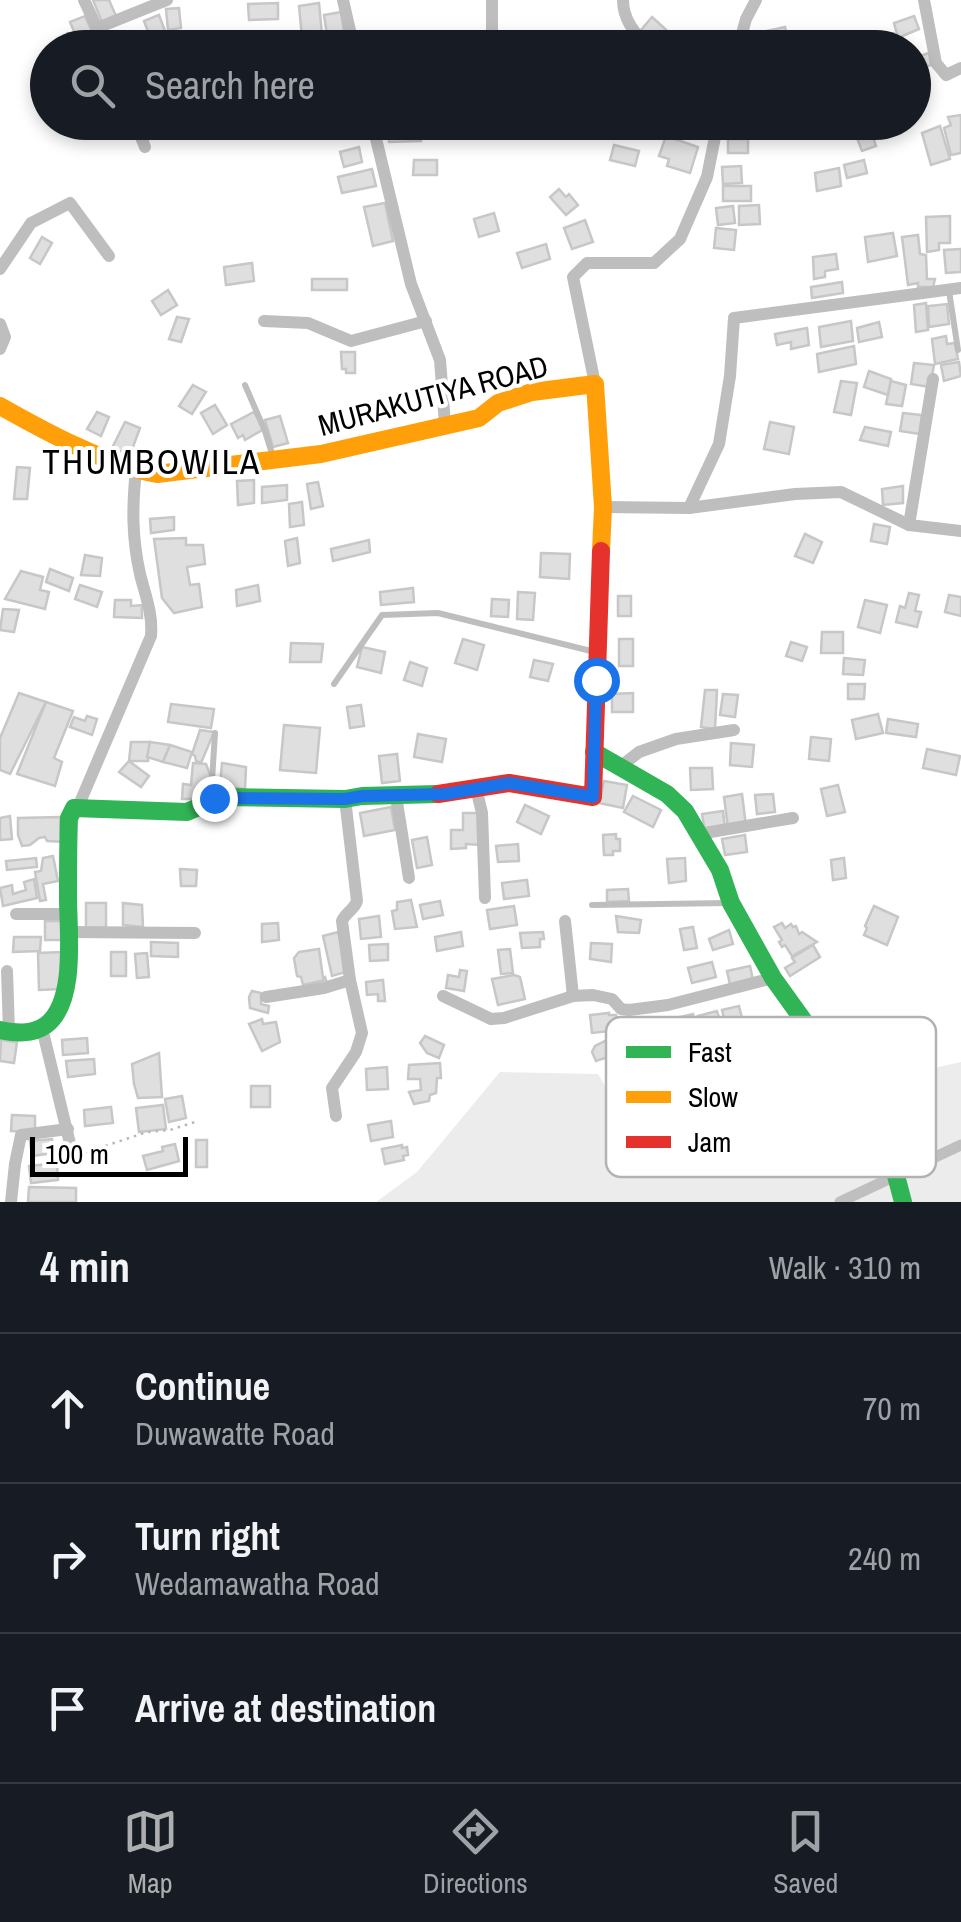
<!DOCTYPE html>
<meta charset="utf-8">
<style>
body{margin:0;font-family:"Archivo Narrow",sans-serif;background:#242831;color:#f1f3f6}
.scale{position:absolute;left:30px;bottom:25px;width:158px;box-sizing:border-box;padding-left:10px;border:5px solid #000;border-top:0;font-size:28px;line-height:35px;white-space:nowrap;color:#000;-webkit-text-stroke:8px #fff;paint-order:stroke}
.stop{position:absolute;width:30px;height:30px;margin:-22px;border:8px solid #1a73e8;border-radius:50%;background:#fff}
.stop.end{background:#1a73e8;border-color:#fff;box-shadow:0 2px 10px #0008}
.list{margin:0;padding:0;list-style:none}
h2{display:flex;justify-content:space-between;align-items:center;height:130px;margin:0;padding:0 40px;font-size:42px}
h2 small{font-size:32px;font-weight:400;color:#9ea1a6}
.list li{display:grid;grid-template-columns:65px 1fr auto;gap:30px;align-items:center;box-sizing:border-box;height:150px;padding:0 40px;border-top:2px solid #363941}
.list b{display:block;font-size:38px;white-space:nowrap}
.list p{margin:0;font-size:32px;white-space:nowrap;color:#9ea1a6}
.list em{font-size:32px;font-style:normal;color:#9ea1a6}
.icon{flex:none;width:55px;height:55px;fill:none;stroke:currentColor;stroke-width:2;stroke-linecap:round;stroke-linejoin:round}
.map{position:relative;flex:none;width:961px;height:1202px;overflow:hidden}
.search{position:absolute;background:#171b24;box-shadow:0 5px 15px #0003;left:30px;right:30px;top:30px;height:110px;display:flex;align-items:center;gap:25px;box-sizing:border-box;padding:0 35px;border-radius:55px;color:#9ea1a6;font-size:38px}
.sheet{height:580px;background:#171b24}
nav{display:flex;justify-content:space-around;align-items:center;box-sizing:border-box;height:140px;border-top:2px solid #363941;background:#171b24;font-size:28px;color:#9ea1a6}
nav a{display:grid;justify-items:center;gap:5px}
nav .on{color:#adaeaf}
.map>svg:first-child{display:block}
.green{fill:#ececec}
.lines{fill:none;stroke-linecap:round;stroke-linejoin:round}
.canal{stroke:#bfbfbf;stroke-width:11}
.building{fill:#dfdfdf;stroke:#c7c7c7;stroke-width:2.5}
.path{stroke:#b9b9b9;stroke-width:2.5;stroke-dasharray:2.5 5;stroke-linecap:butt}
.lane{stroke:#bebebe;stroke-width:6}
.street{stroke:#bebebe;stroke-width:12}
.fast{stroke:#30b455;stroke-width:18}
.slow{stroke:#ff9f0a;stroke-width:18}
.jam{stroke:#e5322d;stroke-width:18}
.route{stroke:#1a73e8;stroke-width:12}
.labels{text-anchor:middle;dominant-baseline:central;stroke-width:8;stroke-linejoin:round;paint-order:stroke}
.street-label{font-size:30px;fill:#000;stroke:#fff}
.quarter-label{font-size:35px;letter-spacing:2.5px;fill:#000;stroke:#fff}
.key{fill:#fff;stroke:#b2b2b2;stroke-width:2.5}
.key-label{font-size:28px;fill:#000}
</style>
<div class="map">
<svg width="961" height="1202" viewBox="0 0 961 1202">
<rect width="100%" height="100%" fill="#fff"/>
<polygon class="green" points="961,1062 961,1202 376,1202 417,1172 500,1072 598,1074 635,1135"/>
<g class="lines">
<polyline class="canal" points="840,1202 961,1145"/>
</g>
<g class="building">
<polygon points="93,0 109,0 116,16 102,22"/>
<polygon points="278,3 278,19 249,20 248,4"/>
<polygon points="319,3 322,34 302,37 299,6"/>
<polygon points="179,8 181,28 168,30 166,9"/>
<polygon points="341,12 344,32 327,35 324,15"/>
<polygon points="159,15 165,31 150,37 144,21"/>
<polygon points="85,16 97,43 81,48 70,22"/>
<polygon points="914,16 919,29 898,38 894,23"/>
<polygon points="652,17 673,36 663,48 641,30"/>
<polygon points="785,27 788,39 772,43 773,48 762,48 758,33"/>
<polygon points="929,53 931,65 922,68 925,80 914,84 914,58"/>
<polygon points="961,115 961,153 951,155 944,128 951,125 948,117"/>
<polygon points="336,122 355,122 357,135 339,138"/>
<polygon points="859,122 868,122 876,146 862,151 852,125"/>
<polygon points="421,123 421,141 389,142 389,124"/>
<polygon points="940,126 950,159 931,165 922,133"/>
<polygon points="666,136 698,147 690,173 667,166 669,159 659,156"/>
<rect x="728" y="139" width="20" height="14"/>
<polygon points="614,145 639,151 635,166 610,160"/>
<polygon points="359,147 362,162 344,167 340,152"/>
<polygon points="414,160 437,160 437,175 413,175"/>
<polygon points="864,160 867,173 847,178 844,165"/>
<polygon points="741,166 742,183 723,184 722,167"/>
<polygon points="839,168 841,186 817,191 815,173"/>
<polygon points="372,169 376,186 342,193 338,177"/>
<rect x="723" y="186" width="28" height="15"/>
<polygon points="559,189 566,197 569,194 578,205 566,215 550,197"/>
<polygon points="385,203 393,241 373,246 364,207"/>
<polygon points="759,205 760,224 739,225 739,206"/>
<polygon points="733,206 735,223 718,225 716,208"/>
<polygon points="494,213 499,231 479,237 474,219"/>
<polygon points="950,216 950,243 939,243 939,250 927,252 926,217"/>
<polygon points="585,220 593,242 572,249 564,228"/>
<polygon points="716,228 736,230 734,250 714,248"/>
<polygon points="893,233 897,256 868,262 865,237"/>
<polygon points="918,235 920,254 926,255 927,279 935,279 933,287 918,287 918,283 908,285 902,237"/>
<polygon points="42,237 52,243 40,264 30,258"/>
<polygon points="546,244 550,259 522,268 517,253"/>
<polygon points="961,249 961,272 946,273 944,250"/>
<polygon points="836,254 838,269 825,271 825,277 814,279 813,257"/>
<polygon points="252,263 254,281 226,285 224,267"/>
<rect x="312" y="279" width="35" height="11"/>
<polygon points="842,282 843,293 812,298 811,287"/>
<polygon points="168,290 177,305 161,315 152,301"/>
<polygon points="926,303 928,330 916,332 914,305"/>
<polygon points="947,304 949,324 929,327 928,306"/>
<polygon points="177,317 189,319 181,342 169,339"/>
<polygon points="851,321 853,341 821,347 819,327"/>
<polygon points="879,322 882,337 859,342 857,328"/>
<polygon points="807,328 809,345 791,349 791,342 777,345 775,334"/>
<polygon points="946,336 947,344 955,343 958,359 935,364 932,339"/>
<polygon points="854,346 856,364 819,372 817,354"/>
<polygon points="341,352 355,352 355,373 346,373 346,369 342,369"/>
<polygon points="959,362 961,376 944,381 941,365"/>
<polygon points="914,363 934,365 930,387 911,384"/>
<polygon points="869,371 891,379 888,395 864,387"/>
<polygon points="841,381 857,383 851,415 834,412"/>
<polygon points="891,381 906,385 902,406 886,404"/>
<polygon points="193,385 206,392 192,414 179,406"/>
<polygon points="215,405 227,425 213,434 201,413"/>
<polygon points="97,412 109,417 101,436 87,429"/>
<polygon points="254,412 264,429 245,440 243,435 238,438 231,424"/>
<polygon points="903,413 922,415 920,434 900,431"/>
<polygon points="280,416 288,443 273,447 265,420"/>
<polygon points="125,422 140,428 130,455 112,448"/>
<polygon points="770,422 794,427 789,454 764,449"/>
<polygon points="865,427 891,432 888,446 860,440"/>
<polygon points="17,467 30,468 27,499 14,499"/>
<polygon points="254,480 254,503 238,505 237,481"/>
<polygon points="318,482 323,506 311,509 307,484"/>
<polygon points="287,485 287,500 262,503 262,487"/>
<polygon points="903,486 903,503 883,505 882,489"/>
<polygon points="302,502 304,525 290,527 289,504"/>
<polygon points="174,517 174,530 151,533 150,519"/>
<polygon points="874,524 890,527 887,544 871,541"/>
<polygon points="805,534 822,542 813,563 795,556"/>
<polygon points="186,538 186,545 203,545 205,564 187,567 190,585 199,584 202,607 174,613 162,598 154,539"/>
<polygon points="297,538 300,563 288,566 285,541"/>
<polygon points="369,540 370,552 333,561 331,549"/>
<polygon points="541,553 570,554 569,579 540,577"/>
<polygon points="85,555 102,558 100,576 81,575"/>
<polygon points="50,569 73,578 69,591 46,582"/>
<polygon points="21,571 43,577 40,590 49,592 45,609 5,599"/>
<polygon points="80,585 102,592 97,607 75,599"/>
<polygon points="258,585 260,601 237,606 236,590"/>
<polygon points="413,588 414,602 381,605 380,592"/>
<polygon points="518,592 535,593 533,620 517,619"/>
<polygon points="909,593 919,595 915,611 921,612 917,627 896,622 900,606 905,608"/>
<polygon points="949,595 961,597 961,616 945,612"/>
<rect x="618" y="596" width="13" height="20"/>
<polygon points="492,599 509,600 508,617 491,616"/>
<polygon points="115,600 131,600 131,606 142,605 142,618 114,617"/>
<polygon points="865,600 887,605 880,633 858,627"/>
<polygon points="3,609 19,610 14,632 0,630"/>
<polygon points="822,632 843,632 843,653 821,653"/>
<polygon points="463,639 484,645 477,670 455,663"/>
<rect x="619" y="639" width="14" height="27"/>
<polygon points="791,642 807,647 802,661 786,656"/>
<polygon points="291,643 323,644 321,662 290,662"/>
<polygon points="362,647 385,652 381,673 357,667"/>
<polygon points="844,658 865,660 863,675 843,674"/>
<polygon points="534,660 553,664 548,681 530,677"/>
<polygon points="410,662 427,668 422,686 404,680"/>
<polygon points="848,684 865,684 864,699 848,699"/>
<polygon points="705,690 717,690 715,729 701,727"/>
<polygon points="19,693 46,702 10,774 0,770 0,738"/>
<polygon points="633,693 633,712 612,712 612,694"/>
<polygon points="723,694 738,695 735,717 720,715"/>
<polygon points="46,702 73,711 54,758 62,762 55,786 17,774"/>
<polygon points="171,704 214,709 211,728 168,722"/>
<polygon points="361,705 364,726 350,728 347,707"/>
<polygon points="878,714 883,733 856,739 852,720"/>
<polygon points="87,716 97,719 92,735 70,727 74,717 85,721"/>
<polygon points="888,719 918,724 916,737 886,733"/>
<polygon points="284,725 320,728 316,773 280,770"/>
<polygon points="200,730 214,732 201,763 196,761 195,756 192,754"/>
<polygon points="418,734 446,739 442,762 414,757"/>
<polygon points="811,737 831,739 829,761 809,759"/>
<polygon points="131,742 150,742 148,761 129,761"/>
<polygon points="150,742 170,745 163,762 147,757"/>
<polygon points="731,743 754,745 752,767 730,765"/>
<polygon points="170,745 192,752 187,768 163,762"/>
<polygon points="927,749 960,756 956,775 923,768"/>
<polygon points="397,754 400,781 382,783 379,756"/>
<polygon points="129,761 149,776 141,787 119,772"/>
<polygon points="193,763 206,764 211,777 210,791 198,799 182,799 183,784 191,785"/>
<polygon points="222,763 246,767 245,789 220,786"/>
<polygon points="690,768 712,768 713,789 691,790"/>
<polygon points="604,781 627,785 623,808 599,803"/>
<polygon points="838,785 845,812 827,816 821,789"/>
<polygon points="742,794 746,826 728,828 724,797"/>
<polygon points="773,794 775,812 757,814 755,795"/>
<polygon points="633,796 661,810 653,827 624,812"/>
<polygon points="525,805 549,816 541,834 517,822"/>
<polygon points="391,807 395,830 364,836 360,813"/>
<polygon points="723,811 725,829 705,832 702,814"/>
<polygon points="463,813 481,813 481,845 466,844 466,848 451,849 451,830 463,830"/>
<polygon points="10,816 12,839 0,840 0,818"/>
<polygon points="60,817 61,835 66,842 47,841 45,837 39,838 30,845 22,846 18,835 18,818"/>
<polygon points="616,834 616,839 620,839 620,851 613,851 613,855 604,855 603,835"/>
<polygon points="745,835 747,852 725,855 722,839"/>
<polygon points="427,837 432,865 417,868 412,840"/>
<polygon points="518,844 519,861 498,862 496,846"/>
<polygon points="53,856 58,881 43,884 46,900 40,901 35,872 41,871 43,858"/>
<polygon points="36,858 37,867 7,870 6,861"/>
<polygon points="685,858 686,881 669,883 667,859"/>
<polygon points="844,858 846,878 833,880 831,860"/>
<polygon points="180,869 197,870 196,886 181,886"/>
<polygon points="34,879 37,898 3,906 0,888 12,885 13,894 26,890 24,882"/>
<polygon points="527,880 529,896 504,899 502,883"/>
<polygon points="628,889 629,901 607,902 607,890"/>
<polygon points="411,900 417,927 395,929 392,911 397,910 397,902"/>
<polygon points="440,901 443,915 423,919 420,905"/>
<rect x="86" y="903" width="20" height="26"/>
<polygon points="123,903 142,905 143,927 123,925"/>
<polygon points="514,906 517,925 490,929 487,910"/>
<polygon points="874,906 898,917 887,945 864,935 867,928 865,926"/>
<polygon points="379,916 381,937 361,939 359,919"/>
<polygon points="616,916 641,920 639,933 618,932"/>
<polygon points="45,921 62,921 63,940 45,940"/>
<polygon points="278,923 279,940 262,942 262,924"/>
<polygon points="782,923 785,928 791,924 793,927 796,926 799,934 802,932 817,942 792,956 785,945 782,947 779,942 782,940 774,927"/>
<polygon points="693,927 697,948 684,950 680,929"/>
<polygon points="729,930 733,944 713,950 709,939"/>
<polygon points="338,932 349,971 332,976 323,936"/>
<polygon points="461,932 463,946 437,951 435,937"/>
<polygon points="543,932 544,939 540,939 540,947 522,948 520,933"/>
<polygon points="14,937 41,937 40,951 13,952"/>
<polygon points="151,942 178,943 178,957 151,956"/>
<polygon points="591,943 612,944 611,962 590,959"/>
<polygon points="388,944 388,960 370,961 369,945"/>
<polygon points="813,945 820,957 790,976 785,968 795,962 792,958"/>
<polygon points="319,949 323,978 325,977 326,980 303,985 301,977 297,976 294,958 299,952"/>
<polygon points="510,949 513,973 501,974 498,950"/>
<polygon points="61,952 61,989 39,990 38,953"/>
<rect x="111" y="952" width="15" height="24"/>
<polygon points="147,953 149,977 137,978 135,954"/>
<polygon points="712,962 716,977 692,983 688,968"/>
<polygon points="750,966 753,980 730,985 727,971"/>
<polygon points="460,970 467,971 464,991 446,988 448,975 459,977"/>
<polygon points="514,975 520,977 525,999 498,1005 492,979"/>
<polygon points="383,980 385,1001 378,1001 378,994 367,995 366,982"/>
<polygon points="252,991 261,993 261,1004 269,1006 268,1013 250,1008 249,997"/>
<polygon points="739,1006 745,1030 728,1035 722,1010"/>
<polygon points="717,1011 722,1027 711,1030 713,1038 704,1041 698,1016"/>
<polygon points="609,1013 609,1015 616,1015 617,1025 610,1026 611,1031 592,1033 590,1015"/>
<polygon points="693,1014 697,1032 680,1036 676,1018"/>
<polygon points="262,1019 263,1024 276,1022 280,1042 262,1051 249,1024"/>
<polygon points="425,1036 444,1045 439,1058 427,1053 420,1043"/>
<polygon points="87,1038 88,1053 63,1055 62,1040"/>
<polygon points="611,1038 615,1046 608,1050 611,1056 596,1061 592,1052 595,1046"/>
<polygon points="1,1040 17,1042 14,1063 0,1061"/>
<polygon points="159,1053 162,1097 138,1098 134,1084 132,1064"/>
<polygon points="94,1059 95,1074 68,1077 66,1061"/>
<polygon points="440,1063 441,1078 437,1078 436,1093 430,1095 429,1101 414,1104 409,1092 421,1090 420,1079 408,1079 409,1065"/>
<polygon points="387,1067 388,1089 367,1090 366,1069"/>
<rect x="251" y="1086" width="19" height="21"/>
<polygon points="182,1096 186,1118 169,1122 165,1099"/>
<polygon points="163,1105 166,1129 139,1132 136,1108"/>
<polygon points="111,1107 113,1123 85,1126 84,1110"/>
<polygon points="12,1115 35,1116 35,1132 11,1131"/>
<polygon points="391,1121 393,1137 371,1141 368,1125"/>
<polygon points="52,1139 54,1153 32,1156 30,1141"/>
<rect x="196" y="1140" width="11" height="27"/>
<polygon points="175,1144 179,1161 147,1170 143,1156 163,1151 162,1147"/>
<polygon points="402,1145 402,1148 407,1147 408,1155 403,1156 404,1160 385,1164 382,1149"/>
<polygon points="57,1163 58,1180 31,1183 29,1166"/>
<polygon points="29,1187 76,1188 76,1202 28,1202"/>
</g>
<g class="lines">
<polyline class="path" points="84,1153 147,1132 170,1130 198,1121"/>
<g class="lane">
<polyline points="949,291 958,350"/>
<polyline points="245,385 265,431 274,460"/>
<polyline points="334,684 382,615 438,613 595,652"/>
<polyline points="211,796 215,733"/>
<polyline points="592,905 729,903"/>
<polyline points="654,1110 682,1111 702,1109 831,1064"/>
</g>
<g class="street">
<polyline points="84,0 97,28"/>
<polyline points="343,0 354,48"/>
<path d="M623,0C623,20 636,36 651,48"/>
<polyline points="924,0 936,63 946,75 961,68"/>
<polyline points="105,48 97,28 167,0"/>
<polyline points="492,48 492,0"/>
<polyline points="738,48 746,19 756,0"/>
<polyline points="135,122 145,147"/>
<polyline points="372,122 411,284 440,360 445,424"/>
<polyline points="193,131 231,122"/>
<polyline points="0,269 31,223 70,203 109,256"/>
<polyline points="264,321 308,323 351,341 426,321"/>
<polyline points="0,324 5,337 0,349"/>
<polyline points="595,384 573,277 587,263 654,263 680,239 707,177 718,122"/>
<polyline points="603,507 689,508 795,494 841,492 909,525 961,531"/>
<polyline points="689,508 719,444 730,376 734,318 961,288"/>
<polyline points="909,525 933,379"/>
<polyline points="620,767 639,752 676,739 734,730"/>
<polyline points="476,788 482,813 485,898"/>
<polyline points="396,796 409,878"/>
<path d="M78,807L151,636C153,613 145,595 140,574C132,538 132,507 136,470"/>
<polyline points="699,834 793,818"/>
<polyline points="16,914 68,914"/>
<polyline points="565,921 573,996"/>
<polyline points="68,932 195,933"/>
<polyline points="7,971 9,1031"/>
<polyline points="443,996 491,1019 504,1018 573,996 593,995 612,999 621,1009 629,1010 668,1005 773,978"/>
<polyline points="266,997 324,988 350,980"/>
<polyline points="42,1028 73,1156"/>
<path d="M336,1116L332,1088L356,1052L362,1033L350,980L342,921C346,912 354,910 357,901L345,799"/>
<polyline points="11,1202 15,1164 21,1135 68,1129"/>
</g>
<g class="fast">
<polyline points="594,752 667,794 685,811 720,870 731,903 773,978 885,1134 903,1202"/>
<path d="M0,1030C15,1033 32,1035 46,1025C77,1002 68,931 68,897C68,871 68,844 69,818L74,808L187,812L221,797L345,799L362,796L438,794"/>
</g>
<path class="slow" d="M0,406C46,432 105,464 157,474L321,454L479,418L498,403L532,392L595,384L603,507L601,551"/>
<polyline class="jam" points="438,794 509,783 593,797 601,551"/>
</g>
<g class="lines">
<polyline class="route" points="214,798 345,799 362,796 446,794 509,783 593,797 596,680"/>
</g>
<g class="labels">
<g class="street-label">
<text transform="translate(433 395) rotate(-15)">MURAKUTIYA ROAD</text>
</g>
<g class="quarter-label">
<text x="152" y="461">THUMBOWILA</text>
</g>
</g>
<rect x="606" y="1017" width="330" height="160" rx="15" class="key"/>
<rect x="626" y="1046" width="45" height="12" fill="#30b455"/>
<rect x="626" y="1091" width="45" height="12" fill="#ff9f0a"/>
<rect x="626" y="1136" width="45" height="12" fill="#e5322d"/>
<g class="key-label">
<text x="688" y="1062">Fast</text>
<text x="688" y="1107">Slow</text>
<text x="688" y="1152">Jam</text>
</g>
</svg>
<div class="scale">100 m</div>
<div class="stop" style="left:596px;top:680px"></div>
<div class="stop end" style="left:214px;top:798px"></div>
<div class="search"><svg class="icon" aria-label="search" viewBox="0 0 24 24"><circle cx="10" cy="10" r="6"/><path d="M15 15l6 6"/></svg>Search here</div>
</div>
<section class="sheet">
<h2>4 min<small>Walk · 310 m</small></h2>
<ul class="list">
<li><svg class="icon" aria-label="ahead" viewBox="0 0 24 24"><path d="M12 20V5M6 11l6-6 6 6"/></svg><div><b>Continue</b><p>Duwawatte Road</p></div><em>70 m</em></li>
<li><svg class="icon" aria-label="right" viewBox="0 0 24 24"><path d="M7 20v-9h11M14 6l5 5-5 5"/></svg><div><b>Turn right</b><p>Wedamawatha Road</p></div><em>240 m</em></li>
<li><svg class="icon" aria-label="arrive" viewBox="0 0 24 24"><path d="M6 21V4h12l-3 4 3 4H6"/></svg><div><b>Arrive at destination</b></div></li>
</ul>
</section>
<nav>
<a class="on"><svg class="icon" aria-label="map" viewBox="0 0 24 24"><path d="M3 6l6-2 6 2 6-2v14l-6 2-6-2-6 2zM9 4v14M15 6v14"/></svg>Map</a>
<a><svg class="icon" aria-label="directions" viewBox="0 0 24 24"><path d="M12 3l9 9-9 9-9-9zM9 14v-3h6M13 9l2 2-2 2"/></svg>Directions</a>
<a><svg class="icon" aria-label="saved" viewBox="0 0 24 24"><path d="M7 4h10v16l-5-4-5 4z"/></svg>Saved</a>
</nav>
